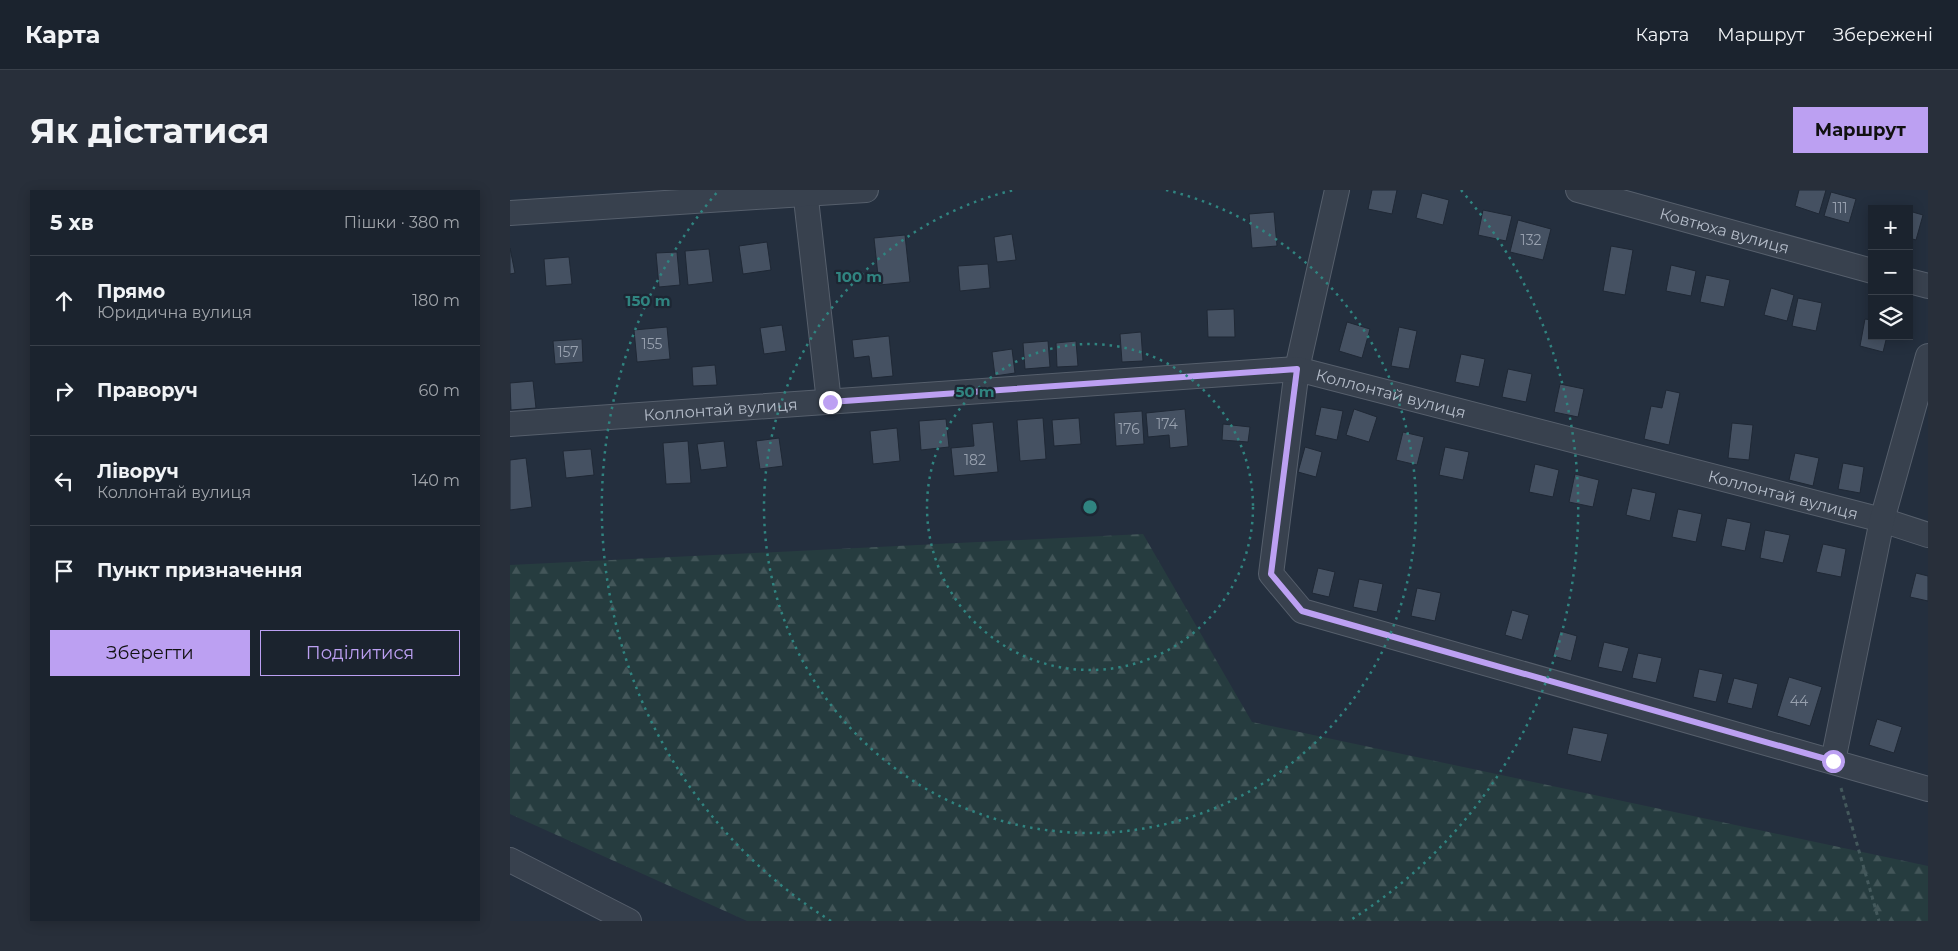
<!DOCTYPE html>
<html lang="uk">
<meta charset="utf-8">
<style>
body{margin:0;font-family:Montserrat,sans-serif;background:#282f3a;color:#f1f3f6}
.controls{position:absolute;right:15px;top:15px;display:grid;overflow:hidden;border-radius:0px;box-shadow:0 2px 12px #0003}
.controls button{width:45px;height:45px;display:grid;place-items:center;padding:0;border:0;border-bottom:1px solid #39404a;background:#1b232e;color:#f1f3f6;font:25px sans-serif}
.stop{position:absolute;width:15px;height:15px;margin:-11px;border:4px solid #bca0f2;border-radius:50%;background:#fff}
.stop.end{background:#bca0f2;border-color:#fff;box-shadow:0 1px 5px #0008}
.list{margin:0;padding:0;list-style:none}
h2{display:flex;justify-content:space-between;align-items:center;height:65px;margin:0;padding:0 20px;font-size:21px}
h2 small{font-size:16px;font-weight:400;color:#a0a4aa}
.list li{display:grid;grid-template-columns:32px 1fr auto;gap:15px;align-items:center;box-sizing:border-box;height:90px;padding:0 20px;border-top:1px solid #39404a}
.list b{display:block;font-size:19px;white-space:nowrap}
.list p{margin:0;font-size:16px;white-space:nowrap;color:#a0a4aa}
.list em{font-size:16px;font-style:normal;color:#a0a4aa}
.actions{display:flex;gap:10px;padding:15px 20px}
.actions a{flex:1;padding:11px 0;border:1px solid #bca0f2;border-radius:0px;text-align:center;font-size:18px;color:#bca0f2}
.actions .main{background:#bca0f2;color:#111}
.icon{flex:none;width:28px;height:28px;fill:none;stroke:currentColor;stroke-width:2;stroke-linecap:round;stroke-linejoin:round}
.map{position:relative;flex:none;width:1418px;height:731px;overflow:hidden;border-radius:0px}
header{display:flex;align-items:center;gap:30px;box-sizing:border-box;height:70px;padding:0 25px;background:#1b232e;border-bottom:1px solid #39404a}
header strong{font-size:24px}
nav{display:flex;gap:28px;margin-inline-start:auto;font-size:18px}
.intro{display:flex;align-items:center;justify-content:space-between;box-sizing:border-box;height:120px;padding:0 30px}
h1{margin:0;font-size:35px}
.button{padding:12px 22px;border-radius:0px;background:#bca0f2;color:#111;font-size:18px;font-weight:700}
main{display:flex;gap:30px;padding:0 30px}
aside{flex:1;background:#1b232e;border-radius:0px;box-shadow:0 2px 12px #0003}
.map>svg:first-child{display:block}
.forest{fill:url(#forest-firs)}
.building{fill:#455162;stroke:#1f2835}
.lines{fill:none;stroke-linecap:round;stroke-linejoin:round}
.minor-casing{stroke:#565f6c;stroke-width:26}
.path{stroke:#44595c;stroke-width:3;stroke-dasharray:4 4;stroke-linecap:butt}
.minor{stroke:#38414e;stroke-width:24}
.route{stroke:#bca0f2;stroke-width:6}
.ring{fill:none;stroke:#308480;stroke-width:2.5;stroke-dasharray:2.5 5}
.labels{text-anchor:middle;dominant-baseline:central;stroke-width:4.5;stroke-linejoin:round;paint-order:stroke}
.number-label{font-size:14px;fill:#98a1af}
.street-label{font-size:16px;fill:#b4bcc9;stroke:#1d2633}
.centre{fill:#308480;stroke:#1d2633;stroke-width:2.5}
.ring-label{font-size:15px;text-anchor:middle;font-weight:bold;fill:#308480;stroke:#1d2633;stroke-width:4.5;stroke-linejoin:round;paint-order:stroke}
</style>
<header>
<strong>Карта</strong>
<nav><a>Карта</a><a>Маршрут</a><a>Збережені</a></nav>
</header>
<div class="intro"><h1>Як дістатися</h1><a class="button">Маршрут</a></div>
<main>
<aside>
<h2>5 хв<small>Пішки · 380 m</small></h2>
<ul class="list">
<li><svg class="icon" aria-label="ahead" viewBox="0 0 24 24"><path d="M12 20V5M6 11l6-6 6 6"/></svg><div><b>Прямо</b><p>Юридична вулиця</p></div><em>180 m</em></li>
<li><svg class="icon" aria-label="right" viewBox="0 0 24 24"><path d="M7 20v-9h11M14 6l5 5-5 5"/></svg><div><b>Праворуч</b></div><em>60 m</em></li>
<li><svg class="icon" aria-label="left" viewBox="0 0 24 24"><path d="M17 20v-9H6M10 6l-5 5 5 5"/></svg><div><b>Ліворуч</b><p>Коллонтай вулиця</p></div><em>140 m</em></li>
<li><svg class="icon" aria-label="arrive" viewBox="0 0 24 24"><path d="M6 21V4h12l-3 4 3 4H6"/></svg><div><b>Пункт призначення</b></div></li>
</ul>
<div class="actions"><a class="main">Зберегти</a><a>Поділитися</a></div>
</aside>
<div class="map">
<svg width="1418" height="731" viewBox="0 0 1418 731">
<defs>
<pattern id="forest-firs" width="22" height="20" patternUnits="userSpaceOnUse" patternTransform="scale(1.25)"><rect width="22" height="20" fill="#263c3f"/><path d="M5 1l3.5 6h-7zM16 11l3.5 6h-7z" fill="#435659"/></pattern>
</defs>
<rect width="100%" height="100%" fill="#242f3e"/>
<polygon class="forest" points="633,344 742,532 1418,676 1418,731 237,731 0,624 0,375"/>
<g class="building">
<polygon points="862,0 887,0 882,24 858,19"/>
<polygon points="1289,0 1316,0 1309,24 1285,16"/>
<polygon points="1321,2 1346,9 1339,33 1314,26"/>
<polygon points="912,3 939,10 933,35 906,28"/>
<polygon points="973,20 1002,26 996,51 968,45"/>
<polygon points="1399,21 1413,25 1406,50 1399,48"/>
<polygon points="764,22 767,56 742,58 739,24"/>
<polygon points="1008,30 1041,39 1033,70 1000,62"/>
<polygon points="502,44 506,70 487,72 484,47"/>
<polygon points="395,45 400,92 369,95 364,48"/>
<polygon points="257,52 261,80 233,84 229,56"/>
<polygon points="1101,56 1123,60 1115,105 1093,101"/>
<polygon points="0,58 5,83 0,84"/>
<polygon points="199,59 203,92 178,95 175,61"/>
<polygon points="167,62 170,95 149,97 146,63"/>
<polygon points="59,67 62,94 36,96 34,69"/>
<polygon points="478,74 480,98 450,101 448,76"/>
<polygon points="1161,75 1186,81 1181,106 1156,101"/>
<polygon points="1196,85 1220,90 1214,117 1190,112"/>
<polygon points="1261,98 1284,105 1277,131 1254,125"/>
<polygon points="1288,108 1312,113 1306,141 1282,136"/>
<polygon points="724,119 725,147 698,147 697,120"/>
<polygon points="1355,129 1362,130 1362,146 1377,146 1373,162 1350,156"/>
<polygon points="837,132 860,139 852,168 829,161"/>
<polygon points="272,135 276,161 254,164 250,138"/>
<polygon points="157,137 160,169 127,172 124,140"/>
<polygon points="889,137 907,141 899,179 881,176"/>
<polygon points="631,142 633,171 612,172 610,144"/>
<polygon points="379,146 383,186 362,188 359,166 344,168 342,150"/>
<polygon points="72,149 73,172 45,174 43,151"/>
<polygon points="538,151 540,177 515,179 513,153"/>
<polygon points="566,151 568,176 547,177 546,153"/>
<polygon points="502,159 505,183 485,186 482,162"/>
<polygon points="951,164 975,169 969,197 945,192"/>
<polygon points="205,175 207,195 183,196 182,177"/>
<polygon points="998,179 1022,184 1016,212 992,207"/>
<polygon points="23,191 26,218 1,220 0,193"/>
<polygon points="1050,194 1074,199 1068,227 1044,222"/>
<polygon points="1156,200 1170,203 1159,255 1134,249 1141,216 1152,218"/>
<polygon points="811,217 833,221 827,250 805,245"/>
<polygon points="675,219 678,256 660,258 659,245 638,247 636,223"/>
<polygon points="844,219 867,227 859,252 836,245"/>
<polygon points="632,221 634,254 606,256 604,223"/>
<polygon points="533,228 536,269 510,271 507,230"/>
<polygon points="569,228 571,254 544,256 542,230"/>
<polygon points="436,229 439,257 411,260 409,231"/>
<polygon points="483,232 488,282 444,286 441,258 464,256 462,234"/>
<polygon points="1222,233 1243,235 1239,270 1218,268"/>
<polygon points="713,234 740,237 738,252 712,250"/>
<polygon points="387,238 390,271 363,274 360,241"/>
<polygon points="893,242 914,247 907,275 886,270"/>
<polygon points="269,248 273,276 250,279 246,251"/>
<polygon points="178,251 181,293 156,294 153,253"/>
<polygon points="214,251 217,277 191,280 187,254"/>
<polygon points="795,257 812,262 806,287 788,282"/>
<polygon points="935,257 959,262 953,290 929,285"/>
<polygon points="81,259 84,285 56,288 53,261"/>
<polygon points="1285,263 1309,268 1303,296 1279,290"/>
<polygon points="16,268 22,317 0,320 0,270"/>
<polygon points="1333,273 1354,277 1350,303 1328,299"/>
<polygon points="1025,274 1049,280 1043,307 1019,302"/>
<polygon points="1065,284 1089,290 1083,317 1059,312"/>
<polygon points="1122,298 1146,303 1140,331 1116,325"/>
<polygon points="1168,319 1192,324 1186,352 1162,347"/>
<polygon points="1217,328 1241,333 1235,361 1211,356"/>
<polygon points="1255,340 1280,345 1273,373 1250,368"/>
<polygon points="1313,354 1336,359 1331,387 1306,382"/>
<polygon points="808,378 825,382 819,407 802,403"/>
<polygon points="1406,383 1418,386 1418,411 1400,407"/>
<polygon points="849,389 873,394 867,422 843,417"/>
<polygon points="907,398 931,403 925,431 901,426"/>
<polygon points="1002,420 1019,425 1012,450 995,445"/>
<polygon points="1050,441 1067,446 1061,471 1043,466"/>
<polygon points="1094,452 1119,458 1112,482 1088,477"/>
<polygon points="1128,463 1152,468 1146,493 1122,488"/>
<polygon points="1189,479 1213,484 1206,512 1183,507"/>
<polygon points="1279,487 1312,497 1300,536 1267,526"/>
<polygon points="1224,488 1248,494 1242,519 1217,513"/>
<polygon points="1367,529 1392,537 1384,563 1359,555"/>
<polygon points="1063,537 1098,544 1091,572 1057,564"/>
</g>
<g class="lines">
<g class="minor-casing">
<g id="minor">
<polyline points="295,0 319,212"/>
<polyline points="827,0 787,179 761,384 792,421 1418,599"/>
<path id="s1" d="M1068,0L1362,81"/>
<polyline points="0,23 356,0"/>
<polyline points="1399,91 1418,96"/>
<path id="s2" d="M0,234L787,179L1372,330L1418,345"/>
<polyline points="1323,571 1372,330 1418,166"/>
<polyline points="0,670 119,731"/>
</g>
</g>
<polyline class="path" points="1331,598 1369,731"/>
<use href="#minor" class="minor"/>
</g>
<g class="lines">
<polyline class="route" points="320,212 787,179 761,384 792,421 1323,571"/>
</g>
<g class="ring">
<circle cx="580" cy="317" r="163"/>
<path d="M656 0A326 326 0 1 1 504 0"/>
<path d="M321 731A488 488 0 0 1 209 0M951 0A488 488 0 0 1 839 731"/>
</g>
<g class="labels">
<g class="number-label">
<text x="1330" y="18">111</text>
<text x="1021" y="50">132</text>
<text x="142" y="154">155</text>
<text x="58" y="162">157</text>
<text x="657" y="234">174</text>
<text x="619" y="239">176</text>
<text x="465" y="270">182</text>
<text x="1289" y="511">44</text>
</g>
<g class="street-label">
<text stroke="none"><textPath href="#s1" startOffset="152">Ковтюха вулиця</textPath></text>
<text stroke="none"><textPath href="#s2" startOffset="886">Коллонтай вулиця</textPath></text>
<text stroke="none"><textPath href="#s2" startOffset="211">Коллонтай вулиця</textPath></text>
<text stroke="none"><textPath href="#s2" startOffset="1291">Коллонтай вулиця</textPath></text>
</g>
</g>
<circle cx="580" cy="317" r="8" class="centre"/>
<g class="ring-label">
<text x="349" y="92">100 m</text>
<text x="138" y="116">150 m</text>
<text x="465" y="207">50 m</text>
</g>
</svg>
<div class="controls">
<button>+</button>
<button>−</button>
<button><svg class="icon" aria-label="layers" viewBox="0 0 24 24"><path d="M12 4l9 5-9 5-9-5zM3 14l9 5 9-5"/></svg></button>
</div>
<div class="stop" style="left:1323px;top:571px"></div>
<div class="stop end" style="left:320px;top:212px"></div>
</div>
</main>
